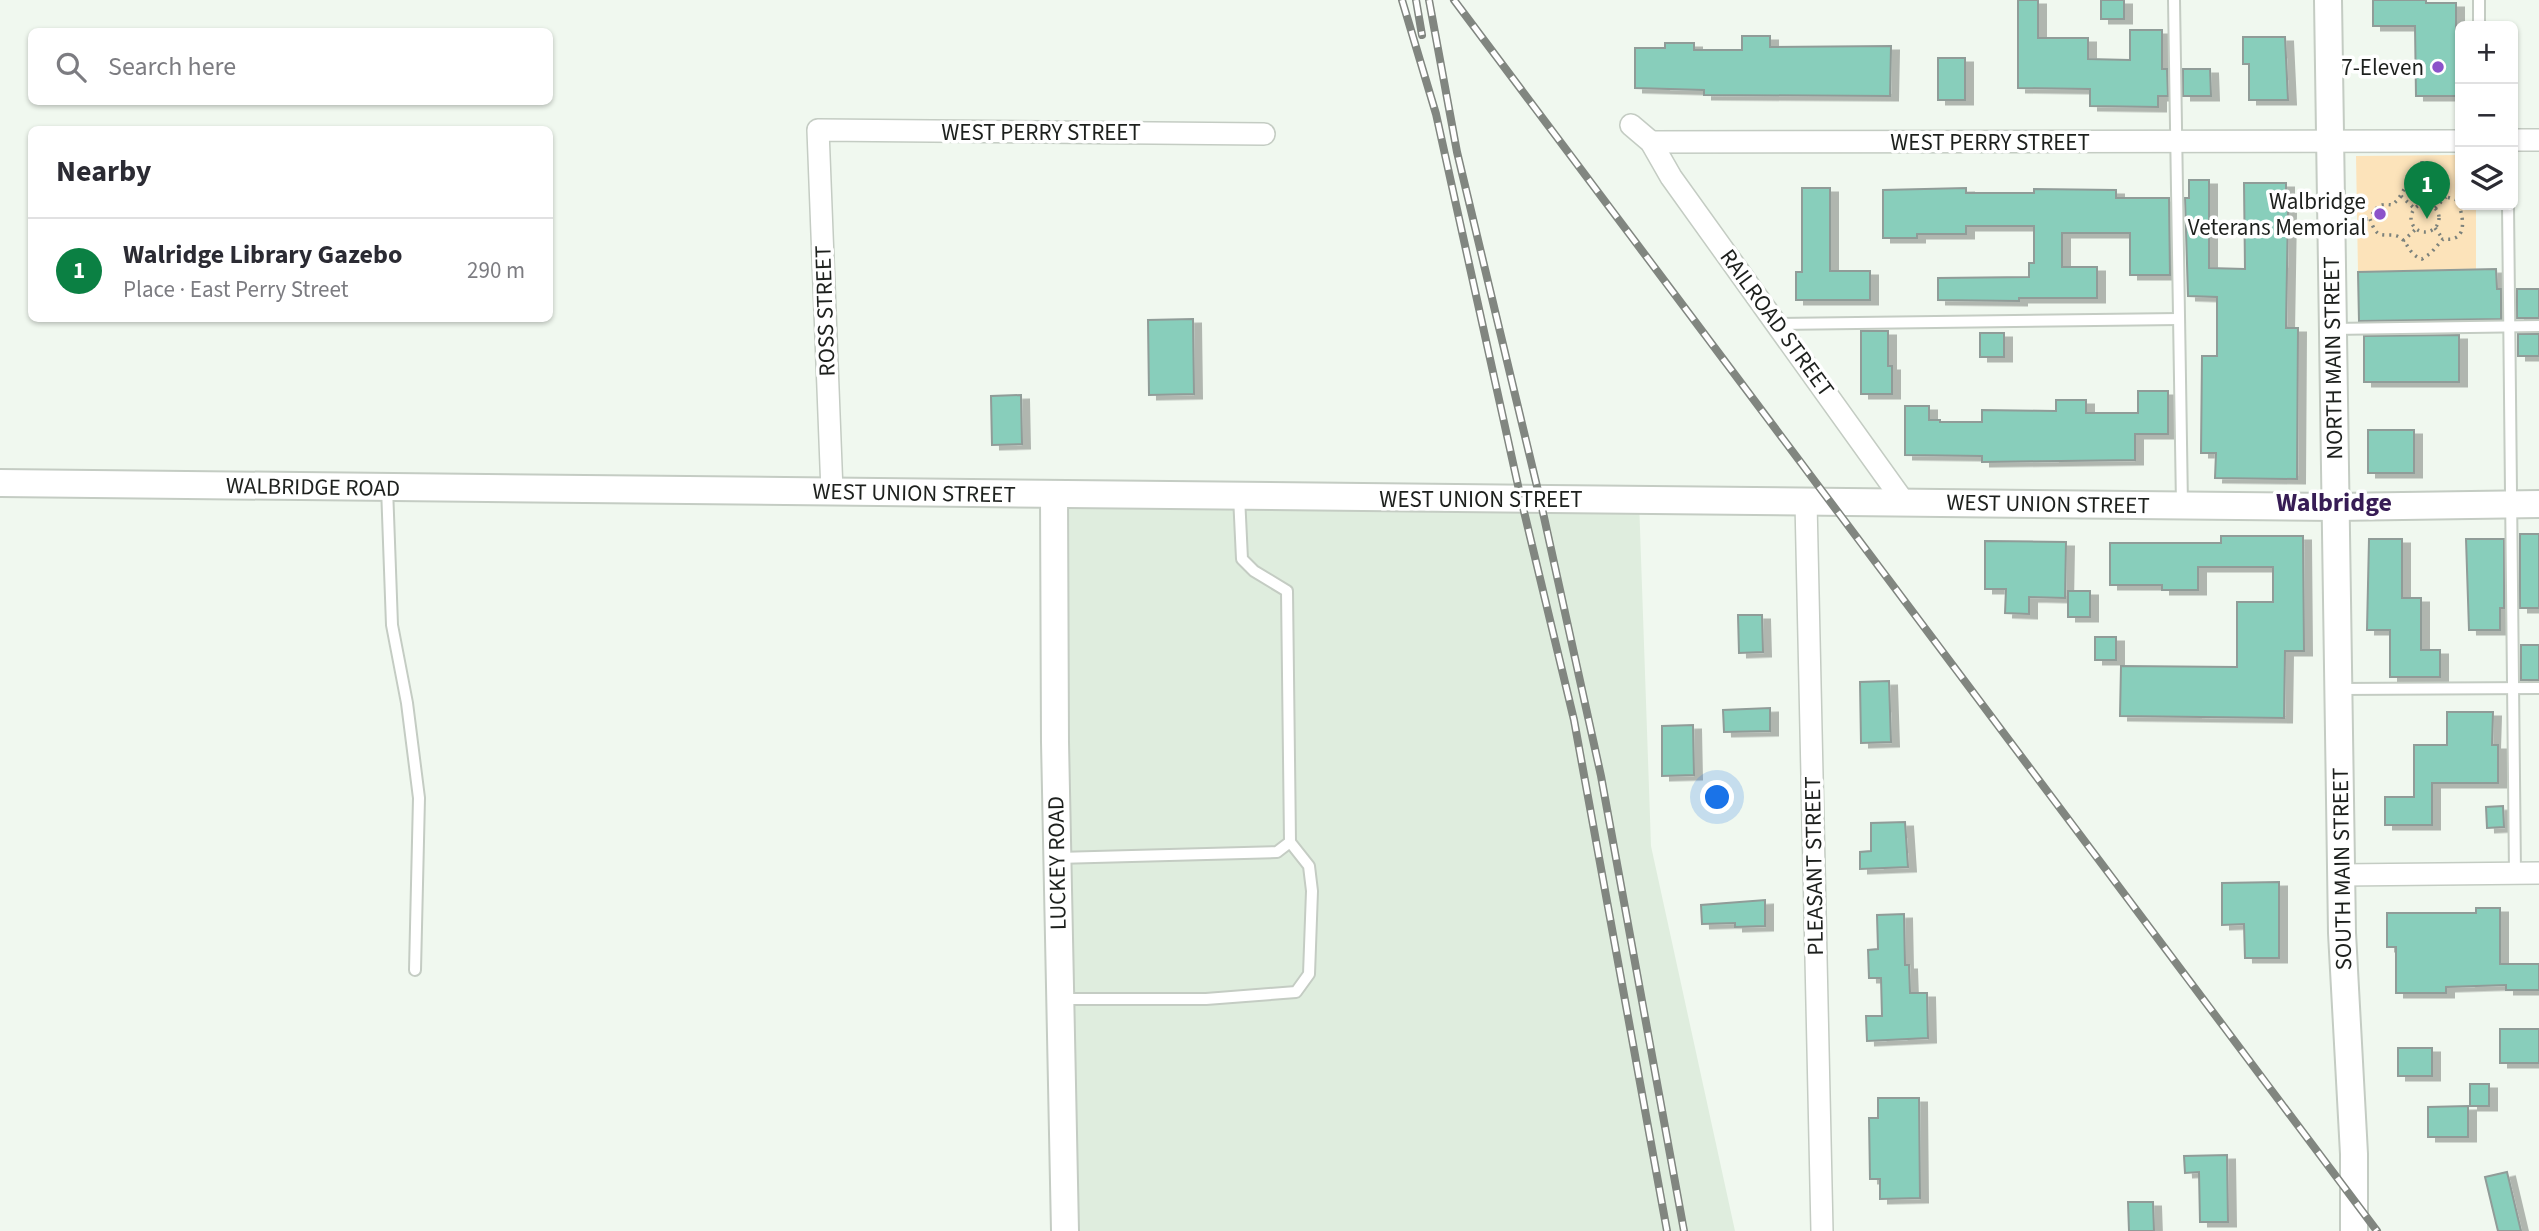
<!DOCTYPE html>
<meta charset="utf-8">
<style>
body{margin:0;font-family:"Source Sans 3",sans-serif;background:#f7f7f7;color:#2b2b33}
.controls{position:absolute;right:21px;top:21px;display:grid;overflow:hidden;border-radius:10px;box-shadow:0 2px 5px #0004}
.controls button{width:63px;height:63px;display:grid;place-items:center;padding:0;border:0;border-bottom:2px solid #e1e1e2;background:#fff;color:#2b2b33;font:35px sans-serif}
.you{position:absolute;left:1718px;top:798px;width:24px;height:24px;margin:-18px;border:5px solid #fff;border-radius:50%;background:#1a73e8;box-shadow:0 0 0 10px #1a73e833}
.badge{display:grid;place-items:center;width:46px;height:46px;border-radius:50%;background:#0b8043;color:#fff;font-size:23px;font-weight:700}
.pin{position:absolute;translate:-50% -58px;filter:drop-shadow(0 2px 4px #0008)}
.pin::after{content:'';position:absolute;top:37px;width:24px;height:21px;background:inherit;clip-path:polygon(0 0,100% 0,50% 100%)}
.list{margin:0;padding:0;list-style:none}
h2{display:flex;justify-content:space-between;align-items:center;height:91px;margin:0;padding:0 28px;font-size:30px}
h2 small{font-size:23px;font-weight:400;color:#7c7c81}
.list li{display:grid;grid-template-columns:46px 1fr auto;gap:21px;align-items:center;box-sizing:border-box;height:105px;padding:0 28px;border-top:2px solid #e1e1e2}
.list b{display:block;font-size:26px;white-space:nowrap}
.list p{margin:0;font-size:23px;white-space:nowrap;color:#7c7c81}
.list em{font-size:23px;font-style:normal;color:#7c7c81}
.icon{flex:none;width:38px;height:38px;fill:none;stroke:currentColor;stroke-width:2;stroke-linecap:round;stroke-linejoin:round}
.map{position:relative;flex:none;width:2539px;height:1231px;overflow:hidden}
.search{position:absolute;background:#fff;box-shadow:0 2px 5px #0004;left:28px;top:28px;width:525px;height:77px;display:flex;align-items:center;gap:18px;box-sizing:border-box;padding:0 24px;border-radius:10px;color:#7c7c81;font-size:26px}
.panel{position:absolute;background:#fff;box-shadow:0 2px 5px #0004;left:28px;top:126px;width:525px;height:196px;border-radius:10px}
.map>svg:first-child{display:block}
.built{fill:#dfedde}
.green{fill:#fce3ba}
.building{fill:#88cebb;stroke:#909c98;stroke-width:2;filter:url(#shadow)}
.lines{fill:none;stroke-linecap:round;stroke-linejoin:round}
.service-casing{stroke:#c4ccc3;stroke-width:14}
.minor-casing{stroke:#c4ccc3;stroke-width:24}
.tertiary-casing{stroke:#c4ccc3;stroke-width:30}
.path{stroke:#7c827c;stroke-width:3.5;stroke-dasharray:2 5;stroke-linecap:butt}
.service{stroke:#fff;stroke-width:10}
.minor{stroke:#fff;stroke-width:21}
.tertiary{stroke:#fff;stroke-width:26}
.rail-casing{stroke:#818680;stroke-width:8}
.rail{stroke:#fff;stroke-width:5;stroke-dasharray:16;stroke-linecap:butt}
.poi-dot{fill:#8c53ca;stroke:#fff;stroke-width:2.5}
.labels{text-anchor:middle;dominant-baseline:central;stroke-width:7;stroke-linejoin:round;paint-order:stroke}
.poi-label{font-size:23px;fill:#1d201d;stroke:#fff;text-anchor:end}
.street-label{font-size:23px;fill:#1d201d;stroke:#fff}
.quarter-label{font-size:26px;font-weight:bold;fill:#371c55;stroke:#fff}
</style>
<div class="map">
<svg width="2539" height="1231" viewBox="0 0 2539 1231">
<defs>
<filter id="shadow"><feDropShadow dx="8" dy="4.5" stdDeviation="0" flood-color="#0004"/></filter>
</defs>
<rect width="100%" height="100%" fill="#f0f8ef"/>
<polygon class="built" points="1054,495 1639,500 1651,846 1735,1231 1071,1231"/>
<polygon class="green" points="2460,155 2460,205 2476,205 2476,269 2358,272 2356,156"/>
<g class="building">
<polygon points="2018,0 2038,0 2038,38 2088,38 2088,59 2130,60 2130,30 2162,30 2162,69 2167,69 2168,96 2158,96 2158,107 2090,106 2090,89 2018,88"/>
<rect x="2101" y="0" width="23" height="19"/>
<polygon points="2373,0 2426,0 2426,3 2456,3 2456,37 2460,37 2460,96 2416,96 2415,26 2373,26"/>
<polygon points="1742,36 1770,36 1770,47 1891,46 1890,96 1704,95 1704,90 1635,88 1635,48 1665,48 1665,43 1694,43 1694,50 1742,50"/>
<polygon points="2243,37 2285,37 2288,100 2249,100 2249,64 2243,64"/>
<rect x="1938" y="58" width="27" height="42"/>
<polygon points="2183,69 2210,69 2211,96 2183,96"/>
<polygon points="2189,180 2209,180 2209,268 2245,269 2244,183 2286,183 2286,209 2288,209 2286,328 2298,328 2297,479 2215,478 2216,453 2201,453 2202,356 2217,356 2217,297 2188,296 2185,198 2189,198"/>
<polygon points="1802,188 1830,188 1830,271 1870,271 1870,300 1796,300 1796,272 1802,272"/>
<polygon points="1966,188 1966,193 2034,193 2034,189 2116,190 2116,198 2169,198 2170,275 2130,275 2130,233 2062,233 2062,267 2097,267 2097,298 2019,298 2019,301 1938,300 1938,278 2029,277 2029,263 2034,263 2034,226 1966,226 1966,234 1917,234 1917,238 1883,238 1883,190"/>
<polygon points="2496,269 2497,289 2501,289 2501,319 2359,321 2358,272"/>
<rect x="2517" y="289" width="22" height="29"/>
<polygon points="1193,319 1194,394 1149,395 1148,320"/>
<polygon points="1861,331 1888,331 1888,366 1892,366 1892,394 1861,394"/>
<rect x="1980" y="333" width="24" height="24"/>
<rect x="2518" y="334" width="21" height="22"/>
<polygon points="2459,335 2459,382 2364,382 2364,336"/>
<polygon points="2138,391 2168,391 2168,434 2135,434 2135,460 1982,462 1982,456 1905,455 1905,406 1929,406 1929,420 1940,420 1940,422 1982,422 1982,410 2056,411 2056,400 2086,400 2086,413 2138,413"/>
<polygon points="1021,395 1022,444 992,445 991,396"/>
<rect x="2368" y="430" width="46" height="43"/>
<rect x="2520" y="534" width="19" height="74"/>
<polygon points="2221,536 2303,536 2304,651 2285,651 2284,718 2120,716 2121,666 2237,667 2237,602 2273,602 2273,567 2198,567 2198,590 2162,590 2162,585 2110,585 2110,543 2221,543"/>
<polygon points="2369,539 2402,539 2402,598 2421,598 2421,650 2440,650 2440,677 2390,677 2390,630 2367,630"/>
<polygon points="2466,539 2504,539 2504,608 2500,608 2500,630 2469,630"/>
<polygon points="1985,541 2066,542 2065,598 2029,597 2029,614 2005,613 2006,589 1985,589"/>
<rect x="2068" y="591" width="22" height="26"/>
<polygon points="1738,615 1762,615 1763,652 1739,653"/>
<rect x="2095" y="637" width="21" height="23"/>
<rect x="2521" y="645" width="18" height="35"/>
<polygon points="1889,681 1891,742 1861,743 1860,682"/>
<polygon points="1770,708 1770,731 1724,732 1723,710"/>
<polygon points="2447,712 2493,712 2492,745 2498,745 2498,783 2432,783 2432,825 2385,825 2385,797 2414,797 2414,745 2447,745"/>
<polygon points="1693,725 1694,775 1662,776 1662,726"/>
<polygon points="2503,806 2504,827 2487,828 2486,807"/>
<polygon points="1905,822 1908,867 1860,869 1860,852 1871,851 1871,823"/>
<polygon points="2279,882 2279,958 2245,958 2244,924 2222,925 2222,883"/>
<polygon points="1765,900 1765,926 1735,927 1735,923 1702,924 1701,905"/>
<polygon points="2476,908 2500,908 2500,964 2539,964 2539,990 2506,990 2506,985 2446,987 2446,993 2396,993 2396,947 2387,947 2387,913 2476,913"/>
<polygon points="1904,914 1905,965 1909,965 1910,993 1927,993 1928,1038 1867,1041 1866,1016 1882,1016 1881,978 1869,978 1868,950 1878,949 1877,915"/>
<rect x="2500" y="1029" width="39" height="34"/>
<rect x="2398" y="1048" width="34" height="28"/>
<rect x="2470" y="1084" width="19" height="22"/>
<polygon points="1878,1098 1919,1098 1920,1198 1880,1199 1880,1179 1870,1179 1869,1118 1878,1118"/>
<polygon points="2468,1106 2468,1137 2428,1137 2428,1107"/>
<polygon points="2227,1155 2228,1222 2200,1222 2199,1172 2185,1173 2184,1156"/>
<polygon points="2507,1172 2521,1231 2498,1231 2485,1177"/>
<polygon points="2128,1202 2153,1202 2154,1231 2129,1231"/>
</g>
<g class="lines">
<g class="service-casing">
<g id="service">
<polyline points="2174,0 2182,505"/>
<polyline points="2479,0 2479,26"/>
<polyline points="2508,205 2515,873"/>
<polyline points="1777,324 2179,319"/>
<polyline points="2332,329 2539,326"/>
<polyline points="387,487 392,625 407,703 419,798 415,970"/>
<polyline points="2338,689 2539,688"/>
<polyline points="1057,858 1277,852 1290,842 1287,591 1254,571 1242,559 1239,496"/>
<polyline points="1060,999 1206,999 1296,992 1309,974 1312,891 1309,866 1290,842"/>
</g>
</g>
<g class="minor-casing">
<g id="minor">
<polyline points="1631,125 1651,142 1671,177 1904,502"/>
<polyline points="2513,140 2539,140"/>
<polyline points="1651,142 2460,141"/>
<polyline points="832,492 818,130 1264,134"/>
<polyline points="1806,502 1822,1231"/>
<polyline points="2341,875 2539,873"/>
</g>
</g>
<g class="tertiary-casing">
<g id="tertiary">
<polyline points="2328,0 2342,933 2354,1154 2354,1231"/>
<polyline points="0,483 2335,507 2539,504"/>
<polyline points="1054,495 1055,742 1065,1231"/>
</g>
</g>
<g class="path">
<path d="M2422,177L2432,180L2443,196L2457,200C2461,209 2468,233 2455,238C2451,240 2447,239 2443,239L2431,253L2422,259C2407,254 2409,241 2397,236C2392,234 2385,236 2379,234C2374,231 2372,224 2370,219C2376,207 2378,203 2392,205C2407,193 2400,183 2422,177Z"/>
<polyline points="2422,177 2422,160"/>
<polyline points="2401,196 2415,209"/>
<circle cx="2425" cy="218" r="14"/>
<polyline points="2435,208 2446,197"/>
<polyline points="2359,219 2370,219"/>
<polyline points="2435,228 2443,239"/>
<polyline points="2403,241 2416,229"/>
</g>
<use href="#service" class="service"/>
<use href="#minor" class="minor"/>
<use href="#tertiary" class="tertiary"/>
<g class="rail-casing">
<g id="rail">
<polyline points="1402,0 1436,114 1521,499 1574,720 1667,1231"/>
<polyline points="1416,0 1422,35"/>
<polyline points="1429,0 1457,152 1540,499 1601,776 1684,1231"/>
<polyline points="1454,0 2377,1231"/>
</g>
</g>
<use href="#rail" class="rail"/>
</g>
<g class="poi-dot">
<circle cx="2438" cy="67" r="7"/>
<circle cx="2380" cy="214" r="7"/>
</g>
<g class="labels">
<g class="poi-label">
<text x="2424" y="67">7-Eleven</text>
<text x="2366" y="201">Walbridge<tspan x="2366" dy="26">Veterans Memorial</tspan></text>
</g>
<g class="street-label">
<text x="1041" y="132">WEST PERRY STREET</text>
<text x="1990" y="142">WEST PERRY STREET</text>
<text transform="translate(825 311) rotate(-92)">ROSS STREET</text>
<text transform="translate(1777 323) rotate(54)">RAILROAD STREET</text>
<text transform="translate(2333 358) rotate(-91)">NORTH MAIN STREET</text>
<text transform="translate(313 487) rotate(1)">WALBRIDGE ROAD</text>
<text transform="translate(914 493) rotate(1)">WEST UNION STREET</text>
<text x="1481" y="499">WEST UNION STREET</text>
<text transform="translate(2048 504) rotate(1)">WEST UNION STREET</text>
<text transform="translate(1057 863) rotate(-91)">LUCKEY ROAD</text>
<text transform="translate(1814 866) rotate(-91)">PLEASANT STREET</text>
<text transform="translate(2342 869) rotate(-91)">SOUTH MAIN STREET</text>
</g>
<g class="quarter-label">
<text x="2334" y="502">Walbridge</text>
</g>
</g>
</svg>
<div class="controls">
<button>+</button>
<button>−</button>
<button><svg class="icon" aria-label="layers" viewBox="0 0 24 24"><path d="M12 4l9 5-9 5-9-5zM3 14l9 5 9-5"/></svg></button>
</div>
<div class="you"></div>
<div class="pin badge" style="left:2427px;top:219px">1</div>
<div class="search"><svg class="icon" aria-label="search" viewBox="0 0 24 24"><circle cx="10" cy="10" r="6"/><path d="M15 15l6 6"/></svg>Search here</div>
<section class="panel">
<h2>Nearby<small></small></h2>
<ul class="list">
<li><span class="badge">1</span><div><b>Walridge Library Gazebo</b><p>Place · East Perry Street</p></div><em>290 m</em></li>
</ul>
</section>
</div>
